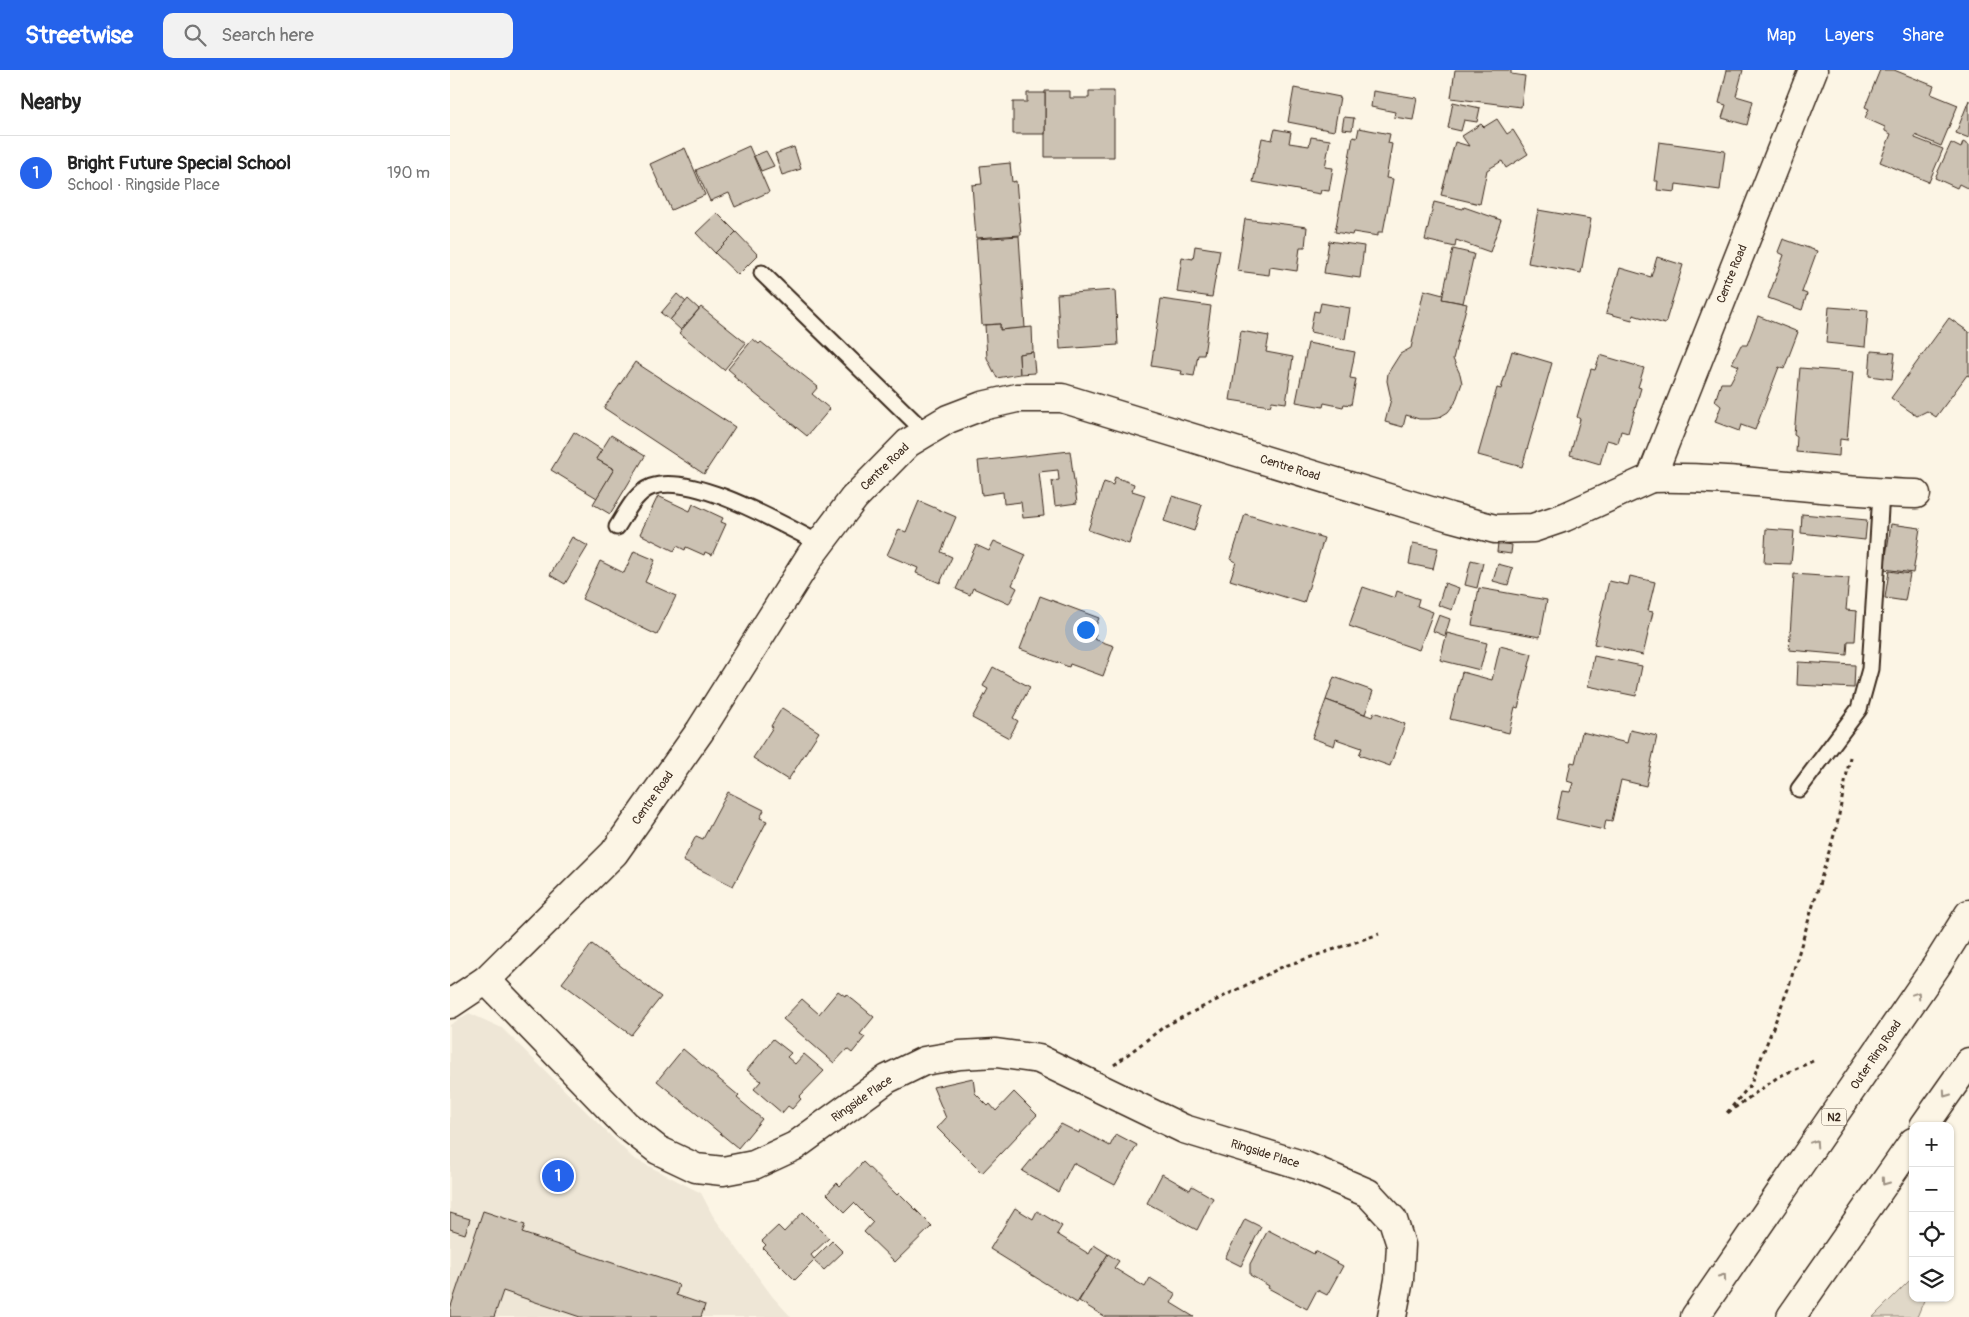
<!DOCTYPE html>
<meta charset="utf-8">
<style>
body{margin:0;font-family:Pangolin,sans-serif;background:#f2f2f2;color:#222}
.controls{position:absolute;right:15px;bottom:15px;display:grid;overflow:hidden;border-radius:10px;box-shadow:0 1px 4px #0004}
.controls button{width:45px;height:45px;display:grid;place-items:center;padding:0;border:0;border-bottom:1px solid #e0e0e0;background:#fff;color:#222;font:25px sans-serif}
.you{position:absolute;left:635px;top:559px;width:18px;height:18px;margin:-12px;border:4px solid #fff;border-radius:50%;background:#1a73e8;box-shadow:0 0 0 8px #1a73e833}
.badge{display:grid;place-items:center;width:32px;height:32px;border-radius:50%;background:#2563eb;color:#fff;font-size:16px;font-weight:700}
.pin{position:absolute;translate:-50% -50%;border:2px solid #fff;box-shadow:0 1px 5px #0006}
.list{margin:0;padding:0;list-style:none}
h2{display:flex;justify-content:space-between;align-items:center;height:65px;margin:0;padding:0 20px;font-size:21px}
h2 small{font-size:16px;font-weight:400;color:#767676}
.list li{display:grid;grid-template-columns:32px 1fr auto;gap:15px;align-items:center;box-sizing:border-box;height:75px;padding:0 20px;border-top:1px solid #e0e0e0}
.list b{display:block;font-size:19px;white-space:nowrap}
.list p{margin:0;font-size:16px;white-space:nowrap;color:#767676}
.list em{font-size:16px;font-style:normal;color:#767676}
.icon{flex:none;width:28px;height:28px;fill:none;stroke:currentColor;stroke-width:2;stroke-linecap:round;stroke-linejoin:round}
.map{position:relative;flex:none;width:1519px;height:1247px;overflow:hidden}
header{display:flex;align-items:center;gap:30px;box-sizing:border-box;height:70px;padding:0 25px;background:#2563eb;color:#fff}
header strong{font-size:24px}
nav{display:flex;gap:28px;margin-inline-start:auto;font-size:18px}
.search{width:350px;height:45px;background:#f2f2f2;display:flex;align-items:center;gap:12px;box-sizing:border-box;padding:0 18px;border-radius:10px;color:#767676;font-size:19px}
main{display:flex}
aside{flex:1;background:#fff}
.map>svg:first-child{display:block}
.built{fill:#eee6d6}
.green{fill:#e0d8c8;stroke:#8e8173}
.building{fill:#ccc2b3;stroke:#3b2a1e}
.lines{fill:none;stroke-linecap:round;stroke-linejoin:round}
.service-casing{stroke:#3b2a1e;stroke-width:19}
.minor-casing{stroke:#3b2a1e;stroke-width:31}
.motorway-casing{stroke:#3b2a1e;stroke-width:31}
.path{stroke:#3b2a1e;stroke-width:3;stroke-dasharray:4 4;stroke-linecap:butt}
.service{stroke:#fcf5e5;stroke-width:15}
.minor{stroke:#fcf5e5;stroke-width:28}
.motorway{stroke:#fcf5e5;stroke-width:28}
.oneway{stroke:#9c9082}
.labels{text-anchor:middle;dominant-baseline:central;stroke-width:4;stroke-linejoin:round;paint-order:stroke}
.shield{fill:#fcf5e5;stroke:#75675a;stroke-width:1}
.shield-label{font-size:11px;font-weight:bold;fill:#3b2a1e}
.street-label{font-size:12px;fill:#3b2a1e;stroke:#fcf5e5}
</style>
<header>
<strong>Streetwise</strong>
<div class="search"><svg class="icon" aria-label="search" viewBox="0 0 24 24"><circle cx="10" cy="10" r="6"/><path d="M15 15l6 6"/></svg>Search here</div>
<nav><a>Map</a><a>Layers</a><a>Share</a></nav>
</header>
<main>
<aside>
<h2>Nearby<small></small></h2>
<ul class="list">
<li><span class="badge">1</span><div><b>Bright Future Special School</b><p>School · Ringside Place</p></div><em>190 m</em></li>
</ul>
</aside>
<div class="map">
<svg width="1519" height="1247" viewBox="0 0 1519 1247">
<rect width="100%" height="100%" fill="#fcf5e5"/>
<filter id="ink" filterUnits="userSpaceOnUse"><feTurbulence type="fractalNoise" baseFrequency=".02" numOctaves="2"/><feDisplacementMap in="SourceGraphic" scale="10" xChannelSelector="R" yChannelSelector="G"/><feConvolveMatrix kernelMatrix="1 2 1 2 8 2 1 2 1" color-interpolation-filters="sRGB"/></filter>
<g filter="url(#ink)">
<polygon class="built" points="19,943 52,958 183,1088 251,1123 263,1146 322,1226 341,1247 0,1247 0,955"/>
<polygon class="green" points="1463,1207 1463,1228 1475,1228 1467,1247 1423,1247"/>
<g class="building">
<polygon points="1005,0 1061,0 1061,4 1075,6 1071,37 1001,28"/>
<polygon points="1277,0 1293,0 1286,26 1303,31 1297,55 1272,48 1276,35 1269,33"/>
<polygon points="1430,0 1444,0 1484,16 1481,24 1508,35 1491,76 1465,65 1465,68 1493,79 1479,112 1430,92 1441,64 1435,61 1435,57 1415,48 1419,39 1415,37"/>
<polygon points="844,18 890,27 884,61 838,52"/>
<polygon points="595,21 620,21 620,28 639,28 639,21 664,21 664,87 595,87"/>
<polygon points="923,21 967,28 963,50 944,47 945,42 921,37"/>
<polygon points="577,23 595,23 595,64 563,64 563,32 577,32"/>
<polygon points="1519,30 1519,68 1506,63"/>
<polygon points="1003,32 1030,38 1027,52 1014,50 1011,61 998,58"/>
<polygon points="894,47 904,48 902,60 892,59"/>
<polygon points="1047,49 1057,64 1063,60 1078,84 1056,98 1052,91 1037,100 1030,134 991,125 1005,72 1019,76 1012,66 1031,54 1034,57"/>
<polygon points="909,58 940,64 938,73 942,74 936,108 943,109 933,162 928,162 928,166 903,162 902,165 885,162 903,67 907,68"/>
<polygon points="825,59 841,62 839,73 859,76 861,67 880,70 875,97 883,98 879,121 871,120 870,124 803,112 812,68 822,70"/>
<polygon points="1209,72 1275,81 1270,120 1226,114 1225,122 1207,120 1208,111 1204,111"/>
<polygon points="1513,72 1519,75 1519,119 1509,114 1507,118 1485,108 1501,73 1511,78"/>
<polygon points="299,76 319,122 285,137 279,123 260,131 246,100"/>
<polygon points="344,77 351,99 332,105 325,84"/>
<polygon points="235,78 255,125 221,140 200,94"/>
<polygon points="316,81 324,96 311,101 304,86"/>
<polygon points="560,93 562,112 566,111 571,165 526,168 522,115 532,114 530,96"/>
<polygon points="984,132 1013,139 1014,137 1051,150 1040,182 1006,170 1005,177 975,170"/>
<polygon points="1088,140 1141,149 1131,203 1078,193"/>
<polygon points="267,143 286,162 265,183 246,163"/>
<polygon points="795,149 857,157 855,177 850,177 847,201 820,197 819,205 787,201"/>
<polygon points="286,162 308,185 288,205 265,183"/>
<polygon points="569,166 575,258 550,260 550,254 532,255 526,169"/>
<polygon points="1333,169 1367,181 1352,222 1357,224 1352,240 1318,228 1334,185 1328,182"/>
<polygon points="879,171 914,176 910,208 874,203"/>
<polygon points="745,176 770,180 762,227 727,222 732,187 743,189"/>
<polygon points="1003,179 1024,184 1013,233 992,229"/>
<polygon points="1207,187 1233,195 1215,254 1183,245 1182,250 1156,243 1170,198 1201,207"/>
<polygon points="665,220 668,275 610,279 607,224"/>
<polygon points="974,220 993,225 992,229 1017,234 1003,289 1010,304 1012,313 1005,333 998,342 988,348 979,349 969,349 956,345 953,357 935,352 941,329 937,311 938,303 950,284 961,278"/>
<polygon points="227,224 236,232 220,250 211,243"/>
<polygon points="238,229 249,239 231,260 220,250"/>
<polygon points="711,229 761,236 754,285 748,285 744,306 731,304 732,301 701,296"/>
<polygon points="871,233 900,238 895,269 860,262 864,241 869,242"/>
<polygon points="251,237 296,273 274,300 229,263"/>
<polygon points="1379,237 1418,240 1415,277 1376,273"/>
<polygon points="1308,246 1348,262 1334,299 1329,297 1305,360 1291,355 1289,361 1265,352 1271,336 1265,331 1271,313 1280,313 1289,296 1282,293 1291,275 1297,275"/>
<polygon points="1499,248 1519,262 1519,306 1517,305 1486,347 1477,341 1467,346 1441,328"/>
<polygon points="550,254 550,260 582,257 583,282 569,284 570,304 547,308 537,288 535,255"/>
<polygon points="791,261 819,266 816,282 843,287 836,333 822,331 820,336 780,330"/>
<polygon points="303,269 309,274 311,272 368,317 362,324 380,339 357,366 283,306 285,305 278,299"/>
<polygon points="858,273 905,282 900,308 906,309 901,335 894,334 893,337 874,333 873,337 846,332"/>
<polygon points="1062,281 1102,293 1072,397 1028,385 1047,318 1051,319"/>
<polygon points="1421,281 1445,283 1442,309 1419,306"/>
<polygon points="583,282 585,303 570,304 569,284"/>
<polygon points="1150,285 1194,298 1188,317 1191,318 1178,363 1171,361 1168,373 1157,370 1150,394 1120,385 1130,349 1127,347 1141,299 1145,300"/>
<polygon points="185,292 285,357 254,404 154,338"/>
<polygon points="1350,298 1403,302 1397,370 1390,369 1389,386 1346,382 1347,367 1344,365"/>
<polygon points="124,362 152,380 146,389 164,399 147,428 101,400"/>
<polygon points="161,365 195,386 160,444 143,434 164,399 146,389"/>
<polygon points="620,381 627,433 605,436 602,411 609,410 608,400 589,402 594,446 573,448 571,432 554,434 553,422 532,425 528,391"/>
<polygon points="665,407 684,414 682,421 695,425 679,474 638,460 654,412 663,415"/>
<polygon points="208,426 240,441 243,434 273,448 271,452 276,454 262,485 255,482 254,485 236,477 235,480 227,476 224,481 190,464"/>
<polygon points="722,426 752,435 744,461 714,451"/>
<polygon points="469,431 506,447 491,482 502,487 490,513 466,503 468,498 437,485 449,459 456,462"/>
<polygon points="795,444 874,468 854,533 780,510 786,492 781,489"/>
<polygon points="1352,444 1417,450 1415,470 1351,463"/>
<polygon points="1441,454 1470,458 1463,503 1434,499"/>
<polygon points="1316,459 1344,461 1341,494 1314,493"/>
<polygon points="122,467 138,476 115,514 100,505"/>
<polygon points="544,471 576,485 562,515 567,518 559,534 523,518 520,525 506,519 526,475 539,481"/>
<polygon points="963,473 988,478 983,499 959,494"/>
<polygon points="1048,473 1062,475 1061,484 1047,482"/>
<polygon points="184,481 205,490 195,512 226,526 207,565 132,529 150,491 174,503"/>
<polygon points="1021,490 1033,493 1027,518 1015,515"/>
<polygon points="1048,494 1063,498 1058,515 1043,511"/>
<polygon points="1439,501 1460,504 1455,531 1435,528"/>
<polygon points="1344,504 1399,508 1396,540 1407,541 1405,571 1398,571 1397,585 1339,580"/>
<polygon points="1180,506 1205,512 1198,541 1203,542 1193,585 1144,574 1159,511 1178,515"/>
<polygon points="995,513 1009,518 1002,540 988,535"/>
<polygon points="913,517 945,528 947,521 969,529 967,536 983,542 969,580 899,556"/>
<polygon points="1029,518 1097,530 1090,567 1022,555"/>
<polygon points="590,526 649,548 643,563 646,564 644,569 664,576 653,606 620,594 619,597 570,579"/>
<polygon points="989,545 1000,549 995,566 983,561"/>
<polygon points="997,563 1037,573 1030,600 990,590"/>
<polygon points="1050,576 1082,584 1068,638 1065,637 1059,663 1000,649 1012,602 1042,610"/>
<polygon points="1144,586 1192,596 1186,626 1138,616"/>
<polygon points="1348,592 1405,595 1404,618 1347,615"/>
<polygon points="543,597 580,617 563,648 568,651 559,668 522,648 538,619 533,616"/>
<polygon points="884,607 923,621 915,644 876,630"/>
<polygon points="876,630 922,647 924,642 955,654 940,696 909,685 912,678 886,669 884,676 862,668"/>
<polygon points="332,638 369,662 338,710 303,688 323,657 321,656"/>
<polygon points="1180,660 1207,666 1196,716 1171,710 1162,751 1156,750 1154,760 1106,749 1112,721 1120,722 1123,713 1117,711 1121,692 1125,693 1132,662 1177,673"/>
<polygon points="278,722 314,740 310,748 317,751 283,816 233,791 246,766 253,769"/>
<polygon points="142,874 211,927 181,965 112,913"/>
<polygon points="388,921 395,926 396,924 424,947 410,964 415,967 402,983 397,979 384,993 333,949 352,929 369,944"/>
<polygon points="323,969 341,983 337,987 345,994 354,984 374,1001 349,1027 351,1029 342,1039 338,1036 332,1043 304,1019 311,1011 297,1000"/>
<polygon points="233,979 289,1026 287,1028 312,1049 288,1078 207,1011"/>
<polygon points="523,1008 525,1023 538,1036 540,1034 546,1041 564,1022 587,1045 532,1103 487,1058 496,1048 483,1017"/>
<polygon points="611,1054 629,1063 630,1060 660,1076 666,1064 687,1075 665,1115 623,1093 608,1122 572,1101"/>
<polygon points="413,1092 447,1125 449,1123 482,1156 445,1192 414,1162 423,1152 404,1133 395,1142 377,1124 387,1113 390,1116"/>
<polygon points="712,1104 740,1120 742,1116 763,1128 747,1160 697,1133"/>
<polygon points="565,1138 583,1149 587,1141 612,1156 607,1164 639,1184 644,1175 658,1184 627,1233 540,1179"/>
<polygon points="33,1141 75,1155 72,1163 229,1215 226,1225 255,1235 251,1247 130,1247 53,1221 44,1247 0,1247 0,1239"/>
<polygon points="353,1142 379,1168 361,1185 364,1189 382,1171 393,1182 374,1200 364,1191 345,1210 313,1178 316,1175 312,1171 328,1156 334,1162"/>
<polygon points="0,1143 20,1149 15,1164 0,1159"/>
<polygon points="795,1149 811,1157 791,1196 775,1188"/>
<polygon points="818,1160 864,1184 865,1181 893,1196 877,1225 867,1220 857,1239 818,1218 819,1216 800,1205 800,1194"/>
<polygon points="658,1184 669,1191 664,1198 695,1217 700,1208 726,1224 721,1233 744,1247 655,1247 629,1231"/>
</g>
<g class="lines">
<g class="service-casing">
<g id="service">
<polyline points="312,203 476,363"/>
<path d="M167,457C176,443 185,423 201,417C243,402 331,454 369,473"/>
<polyline points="1349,719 1409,639 1420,599 1431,423"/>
</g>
</g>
<g class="minor-casing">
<g id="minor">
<path d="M1201,408C1290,406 1377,422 1466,424"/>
<polyline points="36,910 176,1055 208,1080 246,1098 273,1101 304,1095 345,1076 437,1009 474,991 510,985 546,983 589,989 734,1059 855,1096 918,1123 943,1150 951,1175 949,1210 942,1247"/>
<polyline points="0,934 36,910 164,783 250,661 361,485 404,428 458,373 498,349 532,336 567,328 612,328 1000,447 1045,459 1083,458 1115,447 1201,408 1363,0"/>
</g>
</g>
<g class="motorway-casing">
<g id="motorway">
<polyline points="1474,1056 1519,992"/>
<polyline points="1245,1247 1487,895 1519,844"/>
<polyline points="1341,1247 1463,1072"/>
</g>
</g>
<g class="path">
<polyline points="1363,991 1328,1007 1276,1044 1301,1014 1338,919 1387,755 1400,687"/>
<polyline points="664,995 715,956 832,897 929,864"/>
</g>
<use href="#service" class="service"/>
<use href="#minor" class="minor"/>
<use href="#motorway" class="motorway"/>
</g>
<defs><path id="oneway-chevron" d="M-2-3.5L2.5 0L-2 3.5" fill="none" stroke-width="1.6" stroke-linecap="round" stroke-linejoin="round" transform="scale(1.25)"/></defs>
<g class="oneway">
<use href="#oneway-chevron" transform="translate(1467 925) rotate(-56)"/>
<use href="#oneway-chevron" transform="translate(1496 1024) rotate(125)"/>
<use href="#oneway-chevron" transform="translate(1365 1073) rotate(-56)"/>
<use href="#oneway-chevron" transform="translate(1435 1112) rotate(125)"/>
<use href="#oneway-chevron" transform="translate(1273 1207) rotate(-55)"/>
</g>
</g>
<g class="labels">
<rect class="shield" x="1371.5" y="1038.5" width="25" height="17" rx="4"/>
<g class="shield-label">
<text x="1384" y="1047">N2</text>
</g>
<g class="street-label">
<text transform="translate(1282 204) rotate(-68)">Centre Road</text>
<text transform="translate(435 397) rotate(-44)">Centre Road</text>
<text transform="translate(840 398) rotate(17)">Centre Road</text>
<text transform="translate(203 728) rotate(-55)">Centre Road</text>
<text transform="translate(1426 985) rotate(-56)">Outer Ring Road</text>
<text transform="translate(412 1029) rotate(-35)">Ringside Place</text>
<text transform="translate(815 1084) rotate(17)">Ringside Place</text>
</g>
</g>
</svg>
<div class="controls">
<button>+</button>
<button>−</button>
<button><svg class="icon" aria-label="locate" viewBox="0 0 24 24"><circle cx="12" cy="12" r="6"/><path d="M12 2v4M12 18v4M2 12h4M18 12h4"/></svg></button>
<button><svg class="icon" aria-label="layers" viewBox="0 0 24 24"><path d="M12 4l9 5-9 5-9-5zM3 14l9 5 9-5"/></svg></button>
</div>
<div class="you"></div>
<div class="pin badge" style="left:108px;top:1106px">1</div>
</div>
</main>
